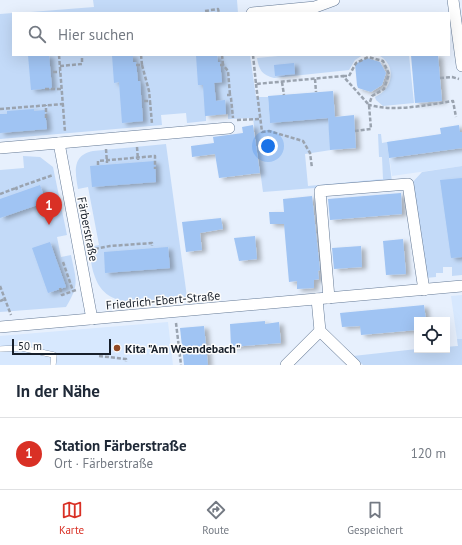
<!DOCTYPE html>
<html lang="de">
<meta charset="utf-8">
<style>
body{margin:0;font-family:"PT Sans",sans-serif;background:#f6f6f7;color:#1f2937}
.controls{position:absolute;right:12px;bottom:12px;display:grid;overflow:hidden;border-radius:0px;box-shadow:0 4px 16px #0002}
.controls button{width:36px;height:36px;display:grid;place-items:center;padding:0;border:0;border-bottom:1px solid #e0e1e3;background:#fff;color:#1f2937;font:20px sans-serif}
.scale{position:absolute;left:12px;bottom:10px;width:99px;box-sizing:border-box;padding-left:4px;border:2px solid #171f2a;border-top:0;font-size:11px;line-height:14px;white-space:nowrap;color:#171f2a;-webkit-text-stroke:3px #fcfcfc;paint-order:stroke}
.you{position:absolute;left:268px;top:146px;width:14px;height:14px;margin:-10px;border:3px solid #fff;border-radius:50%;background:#1a73e8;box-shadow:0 0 0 6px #1a73e833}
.badge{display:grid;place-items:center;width:26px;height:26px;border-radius:50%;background:#d93025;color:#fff;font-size:13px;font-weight:700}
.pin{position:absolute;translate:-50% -33px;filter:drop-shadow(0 1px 2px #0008)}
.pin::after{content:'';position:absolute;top:21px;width:14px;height:12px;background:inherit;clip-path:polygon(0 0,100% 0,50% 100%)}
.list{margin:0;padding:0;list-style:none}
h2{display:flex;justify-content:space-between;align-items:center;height:52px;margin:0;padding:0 16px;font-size:17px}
h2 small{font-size:13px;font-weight:400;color:#747a83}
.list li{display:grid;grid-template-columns:26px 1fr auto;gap:12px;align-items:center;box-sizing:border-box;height:72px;padding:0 16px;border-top:1px solid #e0e1e3}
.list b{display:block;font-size:15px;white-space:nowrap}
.list p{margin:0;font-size:13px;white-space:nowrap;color:#747a83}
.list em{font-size:13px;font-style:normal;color:#747a83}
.icon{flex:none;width:22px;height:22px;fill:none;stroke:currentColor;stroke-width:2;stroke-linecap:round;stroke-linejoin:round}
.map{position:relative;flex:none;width:462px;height:365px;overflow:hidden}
.search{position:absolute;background:#fff;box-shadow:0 4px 16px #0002;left:12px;right:12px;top:12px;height:44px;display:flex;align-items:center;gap:10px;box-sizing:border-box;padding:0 14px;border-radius:0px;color:#747a83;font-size:15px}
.sheet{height:124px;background:#fff}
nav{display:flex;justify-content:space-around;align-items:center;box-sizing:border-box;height:56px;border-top:1px solid #e0e1e3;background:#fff;font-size:11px;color:#747a83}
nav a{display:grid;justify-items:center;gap:2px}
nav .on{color:#d93025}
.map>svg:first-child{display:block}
.built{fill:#d7e8fe}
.green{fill:#c3daf8}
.building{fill:#a0c4f3;filter:url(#shadow)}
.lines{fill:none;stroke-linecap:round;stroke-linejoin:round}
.lane-casing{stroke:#657a96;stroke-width:6}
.street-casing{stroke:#657a96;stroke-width:12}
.path{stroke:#9aa3af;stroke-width:2.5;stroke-dasharray:4 2;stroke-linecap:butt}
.lane{stroke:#fff;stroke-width:5.5}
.street{stroke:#fff;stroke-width:11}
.poi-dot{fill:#914a26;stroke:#fcfcfc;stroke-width:1.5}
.labels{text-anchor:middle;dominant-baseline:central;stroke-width:3;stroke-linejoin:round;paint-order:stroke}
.street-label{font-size:12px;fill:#171f2a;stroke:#fcfcfc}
.poi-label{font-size:12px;font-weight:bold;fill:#171f2a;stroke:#fcfcfc;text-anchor:start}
</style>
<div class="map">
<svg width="462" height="365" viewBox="0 0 462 365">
<defs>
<filter id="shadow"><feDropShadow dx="4.5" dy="2.5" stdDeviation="2" flood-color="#0004"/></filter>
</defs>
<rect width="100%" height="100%" fill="#e7f0fd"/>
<g class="built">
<polygon points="462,132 462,166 392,176 387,142"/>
<polygon points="462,295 462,365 363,365 417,349 447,350 447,347 458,346 451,296"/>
<polygon points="168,322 173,365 0,365 0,336"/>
</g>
<g class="green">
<polygon points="93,0 237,0 238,13 18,13 94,7"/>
<polygon points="13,13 13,55 250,55 256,97 268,97 270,122 328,118 331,150 305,154 308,186 383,179 382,157 379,157 378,134 381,134 382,143 387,142 392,182 263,192 253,118 228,119 228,114 206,116 206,121 187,123 186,113 161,115 162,125 0,139 0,14"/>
<path d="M289,55H363L355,60L349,70L274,78C262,75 259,70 257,58Z"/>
<path d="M378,55H409L414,103L383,106L376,100L375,97C394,89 397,64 378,55Z"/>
<path d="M166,144L187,297C157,300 108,315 95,277C91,268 91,257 89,247L99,245L88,187L78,189C75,172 72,155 93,151Z"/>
<path d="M23,156L40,157L53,167L67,235L57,237L61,257L71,255C76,280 80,284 66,307L0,312V170L24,168Z"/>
<polygon points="462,166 462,275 452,276 452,267 443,267 443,273 436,273 436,277 425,278 411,184 422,172"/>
<polygon points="457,339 462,339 462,365 363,365 353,356 417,349 447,350 447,347 458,346"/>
</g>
<g class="building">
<polygon points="28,55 49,55 52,88 31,90"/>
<polygon points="112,55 133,55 133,62 136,62 138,81 140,81 143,121 122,123 119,82 114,83"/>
<polygon points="196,55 217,55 218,62 220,62 222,82 214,83 216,101 225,100 226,114 205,116 203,85 198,85"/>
<polygon points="411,55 438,55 442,101 415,103"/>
<polygon points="367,58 380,62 386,73 382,85 371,92 358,88 357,85 355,64"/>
<polygon points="294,63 295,74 275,76 274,65"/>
<polygon points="333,91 335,117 354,115 356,148 330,150 328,118 270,123 268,96"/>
<polygon points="34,109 34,111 45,110 47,129 0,133 0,114 7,114 7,111"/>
<polygon points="253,125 260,173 219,178 215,154 192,157 191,146 214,143 213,137 243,133 242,127"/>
<polygon points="459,125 460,132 462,132 462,148 389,158 387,142 441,134 440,128"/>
<polygon points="155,161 156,182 92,187 90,166"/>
<polygon points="462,178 462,257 451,258 440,180"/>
<polygon points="40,185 46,202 0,218 0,199"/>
<polygon points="401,193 402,214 330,220 328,199"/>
<polygon points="312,196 320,270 318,271 319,279 314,280 314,288 297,289 297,281 289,282 284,224 270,224 269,212 284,212 283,199"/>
<polygon points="221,218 223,229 200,233 202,250 186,252 182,222"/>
<polygon points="255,236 257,259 239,261 234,238"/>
<polygon points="403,239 406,274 386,275 383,241"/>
<polygon points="50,242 66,287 48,293 32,248"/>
<polygon points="361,246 362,267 334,269 332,248"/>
<polygon points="168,247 170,268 105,273 104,252"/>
<polygon points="424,305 426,320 417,320 417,330 361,335 360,326 342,327 340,313"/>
<polygon points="265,321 265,324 279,322 281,343 231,347 230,324"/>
<polygon points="204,326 208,365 184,365 180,328"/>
</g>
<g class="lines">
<g class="lane-casing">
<polyline id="lane" points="0,349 22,348 54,355 53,365"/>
</g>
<g class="street-casing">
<g id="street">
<polyline points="453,0 462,66"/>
<polyline points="252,13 315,7 334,0"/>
<polyline points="59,143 229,128"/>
<polyline points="0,148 59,143 92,319"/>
<polyline points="329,298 320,191 408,184 424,290"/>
<polyline points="317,299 320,331 355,365"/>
<polyline points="0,327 462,286"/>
<polyline points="286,365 320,331"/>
</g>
</g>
<g class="path">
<polyline points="205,11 218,9 219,13"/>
<polyline points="59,55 65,132"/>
<polyline points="141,55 142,65"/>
<polyline points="222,55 223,65"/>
<polyline points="253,55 256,84 343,76 369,105 371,129 355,131"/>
<polyline points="136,65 142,65 149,91 150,101"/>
<polyline points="220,65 223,65 228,71 230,95"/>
<polyline points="60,66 82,64 82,55"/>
<polyline points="53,72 60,72"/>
<path d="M343,76H349L356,63L368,57L383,61L389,74L384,89L372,96L369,105C396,112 426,105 453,101L456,117"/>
<polyline points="440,78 452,77 459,79"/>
<polyline points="315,79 316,92"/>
<polyline points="282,82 284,95"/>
<polyline points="256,84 262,132 269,131 303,141 310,153 312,168"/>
<polyline points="45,89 62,89"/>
<polyline points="227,95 230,95 231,98 233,118"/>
<polyline points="144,101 150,101 152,124"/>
<polyline points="0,109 63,104"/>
<polyline points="46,118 46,105"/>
<polyline points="237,120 261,119"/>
<polyline points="137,147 138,160"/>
<polyline points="106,149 107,163"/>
<polyline points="98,165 98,161 155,156 155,169"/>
<polyline points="17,190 16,188 53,175"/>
<polyline points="0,194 16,188"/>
<polyline points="89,250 110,246 152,243 152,246"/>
<polyline points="63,262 73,291"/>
<polyline points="0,286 11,315"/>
<polyline points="60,288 62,295 76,290"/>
<polyline points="0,301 5,299"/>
<polyline points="176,323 181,365"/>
<polyline points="99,356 126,359 126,362"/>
</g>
<use href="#lane" class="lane"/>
<use href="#street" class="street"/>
</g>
<circle class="poi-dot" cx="117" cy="348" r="4"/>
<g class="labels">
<g class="street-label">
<text transform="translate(88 229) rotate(79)">Färberstraße</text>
<text transform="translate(163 300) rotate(-5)">Friedrich-Ebert-Straße</text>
</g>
<g class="poi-label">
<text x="125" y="348">Kita "Am Weendebach"</text>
</g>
</g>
</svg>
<div class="controls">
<button><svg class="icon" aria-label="locate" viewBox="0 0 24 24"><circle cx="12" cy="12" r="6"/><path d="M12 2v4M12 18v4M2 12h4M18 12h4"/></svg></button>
</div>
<div class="scale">50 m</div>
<div class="you"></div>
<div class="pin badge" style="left:49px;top:225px">1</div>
<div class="search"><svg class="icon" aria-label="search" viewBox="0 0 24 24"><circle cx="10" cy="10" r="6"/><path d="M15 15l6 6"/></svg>Hier suchen</div>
</div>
<section class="sheet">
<h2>In der Nähe<small></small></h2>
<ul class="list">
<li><span class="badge">1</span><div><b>Station Färberstraße</b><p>Ort · Färberstraße</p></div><em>120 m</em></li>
</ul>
</section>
<nav>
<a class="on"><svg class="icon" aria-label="map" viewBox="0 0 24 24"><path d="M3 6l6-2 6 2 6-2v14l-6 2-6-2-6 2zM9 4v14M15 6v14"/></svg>Karte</a>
<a><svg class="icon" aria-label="directions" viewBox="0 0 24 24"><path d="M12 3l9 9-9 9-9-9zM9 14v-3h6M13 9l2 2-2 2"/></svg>Route</a>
<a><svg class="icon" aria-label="saved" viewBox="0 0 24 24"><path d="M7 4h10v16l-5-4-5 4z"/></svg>Gespeichert</a>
</nav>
